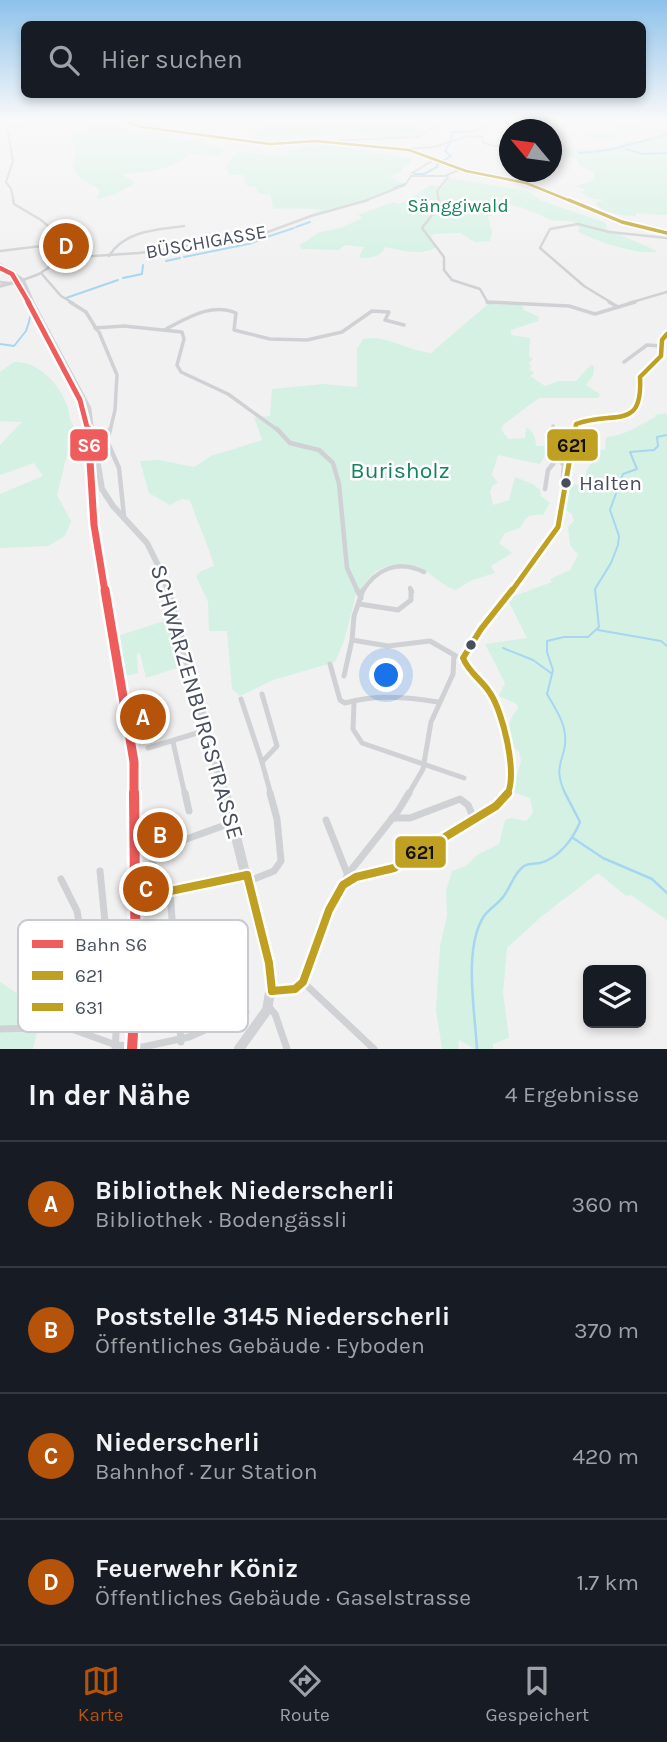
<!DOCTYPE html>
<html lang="de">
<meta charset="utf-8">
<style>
body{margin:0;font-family:Karla,sans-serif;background:#20242c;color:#f1f3f6}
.controls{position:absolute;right:21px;bottom:21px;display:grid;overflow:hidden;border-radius:10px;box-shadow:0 4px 10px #0003}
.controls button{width:63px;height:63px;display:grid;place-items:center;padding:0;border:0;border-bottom:2px solid #363941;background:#171b24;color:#f1f3f6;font:35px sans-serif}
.compass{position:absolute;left:499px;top:119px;width:63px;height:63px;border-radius:50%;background:#171b24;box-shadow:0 4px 10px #0003;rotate:299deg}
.you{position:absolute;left:387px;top:676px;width:24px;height:24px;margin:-18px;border:5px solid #fff;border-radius:50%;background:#1a73e8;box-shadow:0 0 0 10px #1a73e833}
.badge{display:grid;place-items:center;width:46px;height:46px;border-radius:50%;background:#b45309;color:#fff;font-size:23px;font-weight:700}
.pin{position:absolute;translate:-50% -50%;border:4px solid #fff;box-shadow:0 2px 7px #0006}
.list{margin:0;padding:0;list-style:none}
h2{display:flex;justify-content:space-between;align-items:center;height:91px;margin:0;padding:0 28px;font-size:30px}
h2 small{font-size:23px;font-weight:400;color:#9ea1a6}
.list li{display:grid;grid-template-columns:46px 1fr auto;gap:21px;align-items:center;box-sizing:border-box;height:126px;padding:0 28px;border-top:2px solid #363941}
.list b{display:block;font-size:26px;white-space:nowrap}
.list p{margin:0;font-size:23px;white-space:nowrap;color:#9ea1a6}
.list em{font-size:23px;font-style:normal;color:#9ea1a6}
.icon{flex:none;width:38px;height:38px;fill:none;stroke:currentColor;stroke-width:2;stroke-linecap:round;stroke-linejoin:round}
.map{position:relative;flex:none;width:667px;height:1049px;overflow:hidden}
.search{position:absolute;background:#171b24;box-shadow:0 4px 10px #0003;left:21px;right:21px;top:21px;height:77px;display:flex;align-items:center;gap:18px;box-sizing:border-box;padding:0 24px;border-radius:10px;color:#9ea1a6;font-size:26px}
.sheet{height:595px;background:#171b24}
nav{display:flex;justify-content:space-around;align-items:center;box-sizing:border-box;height:98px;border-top:2px solid #363941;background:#171b24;font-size:19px;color:#9ea1a6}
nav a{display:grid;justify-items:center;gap:4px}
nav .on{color:#b45309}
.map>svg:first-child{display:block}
.green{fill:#d4f1e4}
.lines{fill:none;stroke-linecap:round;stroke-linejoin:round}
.stream-far1{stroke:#a8d6f0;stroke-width:2}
.stream{stroke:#a8d6f0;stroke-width:2.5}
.minor-far5{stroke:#cfd1d4;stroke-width:2}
.minor-far4{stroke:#cfd1d4;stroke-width:2.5}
.minor-far3{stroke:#cfd1d4;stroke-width:3.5}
.minor-far2{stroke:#cfd1d4;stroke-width:4.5}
.minor-far1{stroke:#cfd1d4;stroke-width:5}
.minor{stroke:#cfd1d4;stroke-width:7}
.tertiary-far1{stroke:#cfd1d4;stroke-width:2.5}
.tertiary{stroke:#cfd1d4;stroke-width:3.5}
.secondary-far4{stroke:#d0d2d5;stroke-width:3.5}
.secondary-far3{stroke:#d0d2d5;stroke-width:4.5}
.secondary-far2{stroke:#d0d2d5;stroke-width:6}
.secondary-far1{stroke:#d0d2d5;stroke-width:8}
.secondary{stroke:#d0d2d5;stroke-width:10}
.bus-1-far3-casing{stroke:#fff;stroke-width:9}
.bus-1-far2-casing{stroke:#fff;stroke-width:10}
.bus-1-far1-casing{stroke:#fff;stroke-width:11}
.bus-1-casing{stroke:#fff;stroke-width:13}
.bus-2-far1-casing{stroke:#fff;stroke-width:5}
.bus-2-casing{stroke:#fff;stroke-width:7}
.bus-1-far3{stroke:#bfa021;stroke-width:4.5}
.bus-1-far2{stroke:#bfa021;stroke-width:5}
.bus-1-far1{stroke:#bfa021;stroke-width:6}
.bus-1{stroke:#bfa021;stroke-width:8}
.bus-2-far1{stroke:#bfa021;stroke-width:2.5}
.bus-2{stroke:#bfa021;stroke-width:3.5}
.rail-1-far4-casing{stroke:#fff;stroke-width:8}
.rail-1-far3-casing{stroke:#fff;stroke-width:10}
.rail-1-far2-casing{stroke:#fff;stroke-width:12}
.rail-1-far1-casing{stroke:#fff;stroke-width:14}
.rail-1-casing{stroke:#fff;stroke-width:16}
.rail-1-far4{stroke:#ee5c5b;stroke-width:4.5}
.rail-1-far3{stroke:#ee5c5b;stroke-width:5}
.rail-1-far2{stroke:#ee5c5b;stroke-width:7}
.rail-1-far1{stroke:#ee5c5b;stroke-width:9}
.rail-1{stroke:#ee5c5b;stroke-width:10}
.bus-dot{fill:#474f5e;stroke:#fff;stroke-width:2.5}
.labels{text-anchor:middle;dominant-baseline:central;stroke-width:5;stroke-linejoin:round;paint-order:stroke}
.far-park-label{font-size:19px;fill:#14835d;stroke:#fff}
.far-street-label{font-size:19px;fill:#474f5e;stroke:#fff}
.bus-label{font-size:21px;fill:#474f5e;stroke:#fff;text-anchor:start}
.park-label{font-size:23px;fill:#14835d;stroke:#fff}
.street-label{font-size:23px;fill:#474f5e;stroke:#fff}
.key{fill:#fff;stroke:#c8cacf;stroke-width:2}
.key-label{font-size:19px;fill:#474f5e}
.line-badge{stroke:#fff;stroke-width:2.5}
.badge-label{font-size:19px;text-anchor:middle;font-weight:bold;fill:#fff}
.pale-badge-label{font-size:19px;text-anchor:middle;font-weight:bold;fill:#111}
</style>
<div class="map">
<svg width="667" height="1049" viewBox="0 0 667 1049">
<rect width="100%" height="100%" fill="#f1f1f1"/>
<g class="green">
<path d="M276,121H416L412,126L426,128L423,134C393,145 363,132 331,133C321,133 314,138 305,140C287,146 269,145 252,138L258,130Z"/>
<path d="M611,121H645L634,125L666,131L660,128L667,127V215L636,213V216C623,216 603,213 595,203L603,200L590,198L581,192L586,190L576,186L594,181V171L580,166L576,159L552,153V148L597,150V147H618L627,140L640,141L647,138C625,134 605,145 584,136C593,131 613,131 621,137C634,135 652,140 664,135C644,127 629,134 611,129L608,122Z"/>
<path d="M111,124L132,130H157C166,139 208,139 225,151L220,156L189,154C171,171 145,172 121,174L136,183L113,195L97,199L100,190L79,177L72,166L76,152L71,136L85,133L88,127Z"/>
<path d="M320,144L411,158V162L401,169L402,171L390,176L405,185L371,199L307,216L322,210C316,209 279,208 273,209L271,195L258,193L256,187L247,186L244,175H229L226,166L237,152L279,156L303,147Z"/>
<path d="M448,178L527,191L542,201L604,222L607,226L605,228L657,251C641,257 592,240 577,231L580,228L574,222C566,220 557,222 551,220C536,214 512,199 496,207L494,214L488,217L492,233L490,241L475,242L460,233L434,234L431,235L435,248C420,256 401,250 385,247C383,256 367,260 359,257L364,247L345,245L339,250L301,249L300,245L318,233L343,227L362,218L358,215L392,202L400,204L431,185L443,186L445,183L443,180Z"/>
<path d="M488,304L522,305L524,310L539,317L538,321L511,330V335L530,338L529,356L533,359L529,363L532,367L529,368L534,373L530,376L545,386L559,381H576L591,365L594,366L593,376L586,385L600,394L598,398H539L504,424L501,429L508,439L525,438L526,428C534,430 536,439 536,446H551L540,464L498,455L492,475L498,483L493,485L490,492L493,505L509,500L515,477L533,484L540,490L541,496L550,503L543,515C529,514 526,517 520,528L505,533L499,543L512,553L491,566L495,573L472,580L456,590C443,587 434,575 422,569C399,557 369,567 361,592L357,591L344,641L335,662L273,680L240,696L232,689L227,631H209L208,602L196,576L201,571L214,566C208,543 197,523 190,500L182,499L170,505L149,493L140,461L159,460L194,467L211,456L262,440L254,417L270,416L272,389L323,384L357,387V349L363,339C385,334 408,351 431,353Z"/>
<path d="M14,362C39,361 58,383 67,405C70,413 68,419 74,426L57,495L71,521L65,536L48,546L0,548V494L43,476L34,463L0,475V445L22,422L0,421V372Z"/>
<path d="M667,413V920L631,895L626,896L598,873L542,916L507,948L503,993L509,1038L493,1044V1049H475L459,1040L458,1049H442L436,1010L440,946L447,916L446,891L452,871L466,866L477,855L499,844L505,820L511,818L526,821L533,813L530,798L512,792L521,761L519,751L511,746C509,733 507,718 518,709L517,704L499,696L505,683L485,644L527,638L509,602L514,596L552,582L550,579L570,570L578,555L570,545L568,527L574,521L572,514L563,508L567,483L577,485L586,479V471L600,449L605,450L606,437C625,436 639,425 656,417L655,415Z"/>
<polygon points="167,620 180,667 146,678 140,653 137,654 138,673 126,676 118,636"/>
<polygon points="0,982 27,1000 40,1020 33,1049 0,1049"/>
</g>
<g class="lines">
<g class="stream-far1">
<polyline points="498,121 531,123"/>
<polyline points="656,137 667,135"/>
<polyline points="451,140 452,132 476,131 492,121"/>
<polyline points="626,149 643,154 666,153"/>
<polyline points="579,153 609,150 654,138"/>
<polyline points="443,161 451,156 445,151 451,141"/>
<polyline points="414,174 424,174 437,167 438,163"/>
<polyline points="394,188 405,184"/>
<polyline points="296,227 310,222"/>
<polyline points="267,237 294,228"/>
<polyline points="249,244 265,238"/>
<polyline points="184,257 248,244"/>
<polyline points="166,261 180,258"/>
<polyline points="123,278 142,274 143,265"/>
<polyline points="66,298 118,280"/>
<polyline points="29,321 31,314"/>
<polyline points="0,344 14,346 26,331 29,322"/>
<polyline points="598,630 661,641 667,646"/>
<polyline points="503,648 533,660 551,673"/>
<path d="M566,795C550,763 568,759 565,735C564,721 554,706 547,694L553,670L547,652V641L564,637H588L599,627L595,589L611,563L618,545L619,536L610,510L623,474L637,469L630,452L654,450L658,446L657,437L667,435"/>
</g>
<g class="stream">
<polyline points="573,838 603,858 652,879 667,893"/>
<path d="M477,1049C475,1012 463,948 484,916C489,909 498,904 503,897C511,887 513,874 524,866C530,863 534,864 540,863C559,858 573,839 580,822L565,793"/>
</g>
<g class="minor-far5">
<polyline points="6,121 13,161 6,182 11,189 14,202"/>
<polyline points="9,127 52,121"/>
<polyline points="552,136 555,137"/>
<polyline points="328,141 418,137 443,121"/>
<polyline points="406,149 434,147 467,136 482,137 484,143 495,146 510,144"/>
<polyline points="412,173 435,159"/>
<polyline points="362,202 405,185 411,176 445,176 461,169"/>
<polyline points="439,202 437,191 448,177"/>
</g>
<g class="minor-far4">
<polyline points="13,200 14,204 41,220 59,235 63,258 39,274 23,280"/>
<polyline points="439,200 440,205 422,228 444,257 444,270 452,280 480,289 488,303 493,303"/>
<polyline points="0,251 58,244"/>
<path d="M109,256C125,230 157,230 184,226"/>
<polyline points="63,258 139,253 257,236 311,216 368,200"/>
<polyline points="41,273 61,296 73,303"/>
<polyline points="0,282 8,283"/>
<polyline points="612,303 584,286 540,248 550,229 578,224 609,232 667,238"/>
<polyline points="629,303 667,292"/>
</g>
<g class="minor-far3">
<polyline points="70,302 86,312 97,330"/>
<polyline points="487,302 569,306 595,314 635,302"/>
<polyline points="609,302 618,307"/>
<polyline points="95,328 124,326 182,332 184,339 177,365 181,372 228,394 279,431"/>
<path d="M164,330C186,319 211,302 236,313L234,330L270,339L307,340L342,332L372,311L389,312L385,320L404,325"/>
<polyline points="99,332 117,375 115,410 110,431"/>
<polyline points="624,362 647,345 662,346"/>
<polyline points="553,426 554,431"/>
<path d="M575,431L576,424C608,407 648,436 640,377L661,356L662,340L667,334"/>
</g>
<g class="minor-far2">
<polyline points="110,429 107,441 119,468 124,516"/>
<polyline points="277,429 290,443 319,450 333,463 339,484 347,568 358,592"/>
<polyline points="554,429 558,459 564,465 562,490 565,492"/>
<polyline points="545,489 548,470 557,459"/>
<polyline points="410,588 412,592"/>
<path d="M362,592C376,569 398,559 424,572"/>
<polyline points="511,592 558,527 575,429"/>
</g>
<g class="minor-far1">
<polyline points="357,590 361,598"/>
<polyline points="363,590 354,616 352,640 388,646 430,641 456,656"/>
<polyline points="359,604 398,610 411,600 411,590"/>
<path d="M330,664L340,700L345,703C376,694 406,697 438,702"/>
<polyline points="344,676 352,640"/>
<polyline points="262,694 277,746 262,762 271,795"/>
<polyline points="241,699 262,762"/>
<polyline points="354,702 353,729 362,743 464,778"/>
<polyline points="173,742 185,795"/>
<polyline points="148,748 207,730"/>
<polyline points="408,795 423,769 431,722 453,674 454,655"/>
<path d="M507,795C516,776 503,715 493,697C485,682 468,675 463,658L481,629L512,590"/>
</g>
<g class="minor">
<polyline points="185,793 189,811"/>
<polyline points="392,818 410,818 460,799 468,805 474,819"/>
<polyline points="326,820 347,873"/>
<polyline points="231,823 153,851 153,886 156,894 246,875"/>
<polyline points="100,871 116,1034 115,1049"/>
<polyline points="61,879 77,911 84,950 86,1032"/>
<polyline points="249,881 274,871 281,861 277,819 270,793"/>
<polyline points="344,883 394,868 496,806 508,793"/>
<polyline points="170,891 181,1042"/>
<polyline points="303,982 374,1049"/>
<polyline points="272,991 295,989 303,982 323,925 348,874 398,811 409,793"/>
<polyline points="269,1007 275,1014 287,1049"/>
<polyline points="0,1029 66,1027 116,1045 143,1047 189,1037 246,1012"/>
</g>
<polyline class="tertiary-far1" points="124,121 142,127 270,144 316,141 409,150 466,171 526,183 573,202"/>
<g class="tertiary">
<polyline points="569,200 622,222 667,233"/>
<polyline points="0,286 23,280"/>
</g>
<polyline class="secondary-far4" points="0,265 23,280 33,303"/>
<polyline class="secondary-far3" points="32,302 89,408 92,431"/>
<polyline class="secondary-far2" points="92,429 102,489 113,506 147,543 163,575 168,592"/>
<polyline class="secondary-far1" points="167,590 225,795"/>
<polyline class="secondary" points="225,793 272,981 267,1010 239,1049"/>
<g class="bus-1-far3-casing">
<path id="bus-1-far3" d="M575,431L576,424C614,410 643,432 640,377L661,356L662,340L667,334"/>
</g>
<g class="bus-1-far2-casing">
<polyline id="bus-1-far2" points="511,592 558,527 575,429"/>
</g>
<g class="bus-1-far1-casing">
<path id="bus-1-far1" d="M507,795C518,774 503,712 490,693C482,680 469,673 463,658L481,629L512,590"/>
</g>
<g class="bus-1-casing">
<g id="bus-1">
<polyline points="247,875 269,963 272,991"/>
<polyline points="157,907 156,894 247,875"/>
<polyline points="272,991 295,989 303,982 329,910 343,885 356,877 394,868 496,806 508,793"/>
</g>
</g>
<g class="bus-2-far1-casing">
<polyline id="bus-2-far1" points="124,121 142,127 270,144 316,141 409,150 466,171 526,183 573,202"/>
</g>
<g class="bus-2-casing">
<polyline id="bus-2" points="569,200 622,222 667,233"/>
</g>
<use href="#bus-1-far3" class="bus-1-far3"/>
<use href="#bus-1-far2" class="bus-1-far2"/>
<use href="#bus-1-far1" class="bus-1-far1"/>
<use href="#bus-1" class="bus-1"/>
<use href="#bus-2-far1" class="bus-2-far1"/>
<use href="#bus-2" class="bus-2"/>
<g class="rail-1-far4-casing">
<polyline id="rail-1-far4" points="0,268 12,274 29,303"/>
</g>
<g class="rail-1-far3-casing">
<polyline id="rail-1-far3" points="28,302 80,400 88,431"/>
</g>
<g class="rail-1-far2-casing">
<polyline id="rail-1-far2" points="88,429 94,525 105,592"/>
</g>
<g class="rail-1-far1-casing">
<polyline id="rail-1-far1" points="105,590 134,762 134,795"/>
</g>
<g class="rail-1-casing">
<polyline id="rail-1" points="132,1049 136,985 134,793"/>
</g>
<use href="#rail-1-far4" class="rail-1-far4"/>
<use href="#rail-1-far3" class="rail-1-far3"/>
<use href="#rail-1-far2" class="rail-1-far2"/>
<use href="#rail-1-far1" class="rail-1-far1"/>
<use href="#rail-1" class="rail-1"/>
</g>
<linearGradient id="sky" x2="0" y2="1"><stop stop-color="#8ec2eb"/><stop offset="0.45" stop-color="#f9f9f9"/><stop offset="1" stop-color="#f9f9f9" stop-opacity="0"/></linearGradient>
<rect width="667" height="267" fill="url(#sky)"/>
<g class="bus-dot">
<circle cx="566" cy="483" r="6"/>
<circle cx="471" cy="645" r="6"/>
</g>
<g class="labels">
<g class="far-park-label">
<text x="458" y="206">Sänggiwald</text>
</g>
<g class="far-street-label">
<text transform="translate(206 242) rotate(-10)">BÜSCHIGASSE</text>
</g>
<g class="bus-label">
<text x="579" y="483">Halten</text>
</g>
<g class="park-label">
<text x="400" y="470">Burisholz</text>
</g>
<g class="street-label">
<text transform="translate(197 702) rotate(74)">SCHWARZENBURGSTRASSE</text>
</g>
</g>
<rect x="18" y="920" width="230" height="112" rx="10" class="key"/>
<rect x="32" y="940" width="31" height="8" fill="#ee5c5b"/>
<rect x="32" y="971" width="31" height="9" fill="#bfa021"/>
<rect x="32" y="1003" width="31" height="8" fill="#bfa021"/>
<g class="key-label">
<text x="75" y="951">Bahn S6</text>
<text x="75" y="982">621</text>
<text x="75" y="1014">631</text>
</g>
<g class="line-badge">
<rect x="69" y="428" width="40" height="34" rx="7" fill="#ee5c5b"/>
<rect x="546" y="428" width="53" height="34" rx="7" fill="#bfa021"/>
<rect x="394" y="835" width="53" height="34" rx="7" fill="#bfa021"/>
</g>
<g class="badge-label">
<text x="89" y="452">S6</text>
</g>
<g class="pale-badge-label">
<text x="572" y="452">621</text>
<text x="420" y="859">621</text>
</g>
</svg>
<div class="controls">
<button><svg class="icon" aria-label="layers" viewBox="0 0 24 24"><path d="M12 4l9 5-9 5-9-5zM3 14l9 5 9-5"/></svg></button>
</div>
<svg class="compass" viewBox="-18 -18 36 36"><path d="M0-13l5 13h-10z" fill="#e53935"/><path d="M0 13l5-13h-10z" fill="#9ea1a6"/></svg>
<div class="you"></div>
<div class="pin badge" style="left:143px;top:717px">A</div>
<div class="pin badge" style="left:160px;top:835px">B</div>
<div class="pin badge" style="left:146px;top:889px">C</div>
<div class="pin badge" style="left:66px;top:246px">D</div>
<div class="search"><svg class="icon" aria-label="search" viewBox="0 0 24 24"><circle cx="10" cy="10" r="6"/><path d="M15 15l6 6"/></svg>Hier suchen</div>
</div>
<section class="sheet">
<h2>In der Nähe<small>4 Ergebnisse</small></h2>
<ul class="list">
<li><span class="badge">A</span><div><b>Bibliothek Niederscherli</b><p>Bibliothek · Bodengässli</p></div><em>360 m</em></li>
<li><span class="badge">B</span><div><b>Poststelle 3145 Niederscherli</b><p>Öffentliches Gebäude · Eyboden</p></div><em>370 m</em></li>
<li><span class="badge">C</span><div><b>Niederscherli</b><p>Bahnhof · Zur Station</p></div><em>420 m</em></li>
<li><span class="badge">D</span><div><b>Feuerwehr Köniz</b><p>Öffentliches Gebäude · Gaselstrasse</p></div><em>1.7 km</em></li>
</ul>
</section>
<nav>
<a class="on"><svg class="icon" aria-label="map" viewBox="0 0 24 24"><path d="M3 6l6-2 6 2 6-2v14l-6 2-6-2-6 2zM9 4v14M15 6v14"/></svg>Karte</a>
<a><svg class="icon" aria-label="directions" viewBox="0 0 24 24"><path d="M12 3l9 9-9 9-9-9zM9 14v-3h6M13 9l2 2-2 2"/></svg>Route</a>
<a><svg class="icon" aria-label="saved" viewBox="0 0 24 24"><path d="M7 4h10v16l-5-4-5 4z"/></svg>Gespeichert</a>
</nav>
